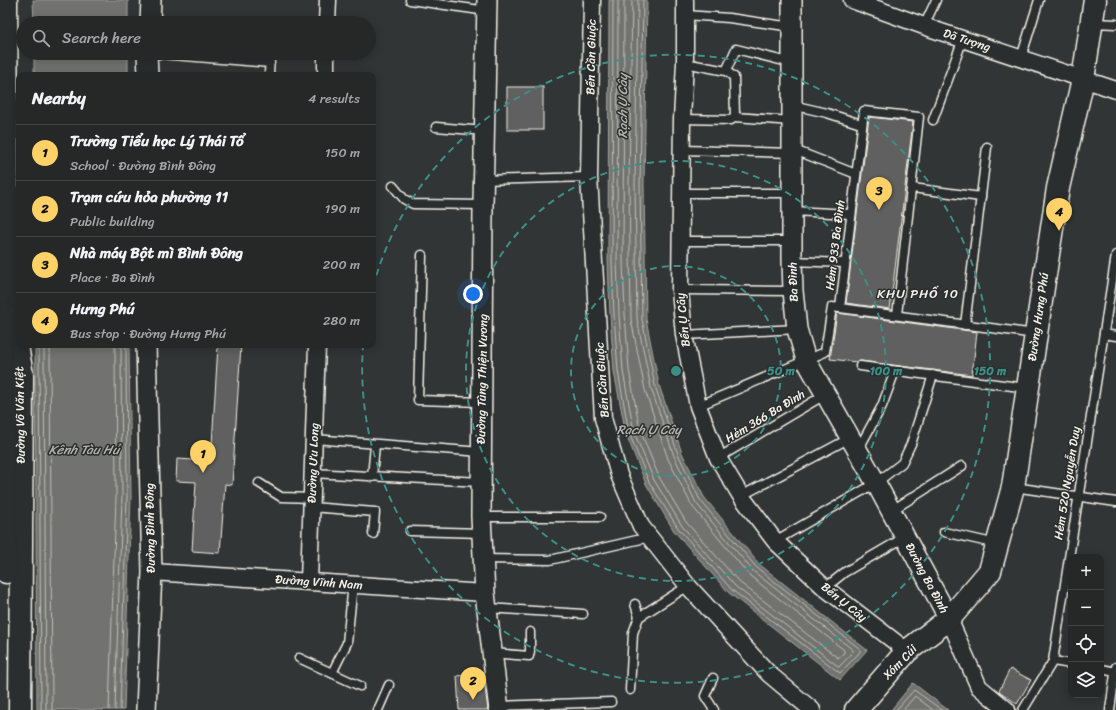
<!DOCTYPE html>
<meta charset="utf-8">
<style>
body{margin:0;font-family:Sriracha,sans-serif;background:#323434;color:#f1f3f6}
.controls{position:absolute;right:12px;bottom:12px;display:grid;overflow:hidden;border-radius:8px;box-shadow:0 2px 10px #0003}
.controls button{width:36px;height:36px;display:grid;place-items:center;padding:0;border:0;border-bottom:1px solid #424445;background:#262828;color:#f1f3f6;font:20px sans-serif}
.you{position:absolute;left:473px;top:294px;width:14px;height:14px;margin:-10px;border:3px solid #fff;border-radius:50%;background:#1a73e8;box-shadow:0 0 0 6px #1a73e833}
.badge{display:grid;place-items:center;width:26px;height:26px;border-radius:50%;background:#ffd166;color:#111;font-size:13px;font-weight:700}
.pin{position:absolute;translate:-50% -33px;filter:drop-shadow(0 1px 2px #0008)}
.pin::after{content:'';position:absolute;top:21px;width:14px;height:12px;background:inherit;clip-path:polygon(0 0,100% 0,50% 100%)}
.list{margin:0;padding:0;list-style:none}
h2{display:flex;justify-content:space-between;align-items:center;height:52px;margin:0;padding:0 16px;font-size:17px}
h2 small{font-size:13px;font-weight:400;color:#a4a6a8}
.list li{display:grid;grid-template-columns:26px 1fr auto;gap:12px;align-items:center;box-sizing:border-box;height:56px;padding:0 16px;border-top:1px solid #424445}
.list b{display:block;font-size:15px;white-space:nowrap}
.list p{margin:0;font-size:13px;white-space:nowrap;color:#a4a6a8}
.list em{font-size:13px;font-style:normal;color:#a4a6a8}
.icon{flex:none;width:22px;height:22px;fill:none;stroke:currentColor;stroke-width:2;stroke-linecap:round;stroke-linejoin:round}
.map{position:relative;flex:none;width:1116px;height:710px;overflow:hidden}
.search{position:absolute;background:#262828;box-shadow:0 2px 10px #0003;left:16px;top:16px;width:360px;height:44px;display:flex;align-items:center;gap:10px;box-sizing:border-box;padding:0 14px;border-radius:22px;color:#a4a6a8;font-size:15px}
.panel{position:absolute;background:#262828;box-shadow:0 2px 10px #0003;left:16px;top:72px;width:360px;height:276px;border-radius:8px}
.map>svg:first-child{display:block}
.water{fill:#727370;stroke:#a6a5a0}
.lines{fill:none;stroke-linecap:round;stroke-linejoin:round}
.shore{stroke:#c0bfb8;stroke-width:1}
.building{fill:#5f605f;stroke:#f4f1e8}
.service-casing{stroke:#f4f1e8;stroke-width:11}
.minor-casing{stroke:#f4f1e8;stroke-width:19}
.tertiary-casing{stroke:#f4f1e8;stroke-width:22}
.secondary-casing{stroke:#f4f1e8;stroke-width:25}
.primary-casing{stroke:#f4f1e8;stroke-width:25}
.service{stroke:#2a2d2e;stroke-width:8}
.minor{stroke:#2a2d2e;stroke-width:16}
.tertiary{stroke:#2a2d2e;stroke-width:19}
.secondary{stroke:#2a2d2e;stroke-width:22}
.primary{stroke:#2a2d2e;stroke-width:22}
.ring{fill:none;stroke:#3d8f86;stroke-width:2;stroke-dasharray:7 5}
.labels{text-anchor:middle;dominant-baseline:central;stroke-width:3;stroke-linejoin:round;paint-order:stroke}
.street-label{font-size:12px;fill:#f4f1e8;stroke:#2a2d2e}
.water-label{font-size:13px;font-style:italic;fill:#b3b2ac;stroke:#2a2d2e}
.neighbourhood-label{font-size:13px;letter-spacing:1px;fill:#f4f1e8;stroke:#2a2d2e}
.centre{fill:#3d8f86;stroke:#2a2d2e;stroke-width:2}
.ring-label{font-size:12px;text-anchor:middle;font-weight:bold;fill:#3d8f86;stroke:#2a2d2e;stroke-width:3;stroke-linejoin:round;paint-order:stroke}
</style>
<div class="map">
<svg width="1116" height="710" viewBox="0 0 1116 710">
<rect width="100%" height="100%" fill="#323535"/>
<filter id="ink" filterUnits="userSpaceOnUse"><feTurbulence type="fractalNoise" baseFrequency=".025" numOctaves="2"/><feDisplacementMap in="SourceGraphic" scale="8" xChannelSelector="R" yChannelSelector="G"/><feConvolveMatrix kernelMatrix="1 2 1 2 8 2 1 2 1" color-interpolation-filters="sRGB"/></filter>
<g filter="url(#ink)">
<g class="water">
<polygon points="33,0 128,0 128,23 34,23"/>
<polygon points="609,0 647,0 644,184 646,319 659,385 682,453 704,497 759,564 867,650 840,680 729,593 674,531 646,484 626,434 614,372 610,315 608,261"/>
<rect x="34" y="53" width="94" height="22"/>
<polygon points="35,345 129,345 131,497 124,710 37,710"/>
<polygon points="913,683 948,710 891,710"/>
</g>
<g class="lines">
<g class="shore">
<polyline points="613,0 612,261 614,315 618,371 629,433 649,482 678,528 732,590 840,673 860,652 860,649 756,567 700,500 678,454 655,386 642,319 640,184 643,0"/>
<polyline points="618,0 617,261 619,315 623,371 634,432 654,480 682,526 735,586 839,667 853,652 853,650 753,571 696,503 674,456 651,388 637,319 635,184 638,0"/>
<polyline points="624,0 623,261 625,314 629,370 640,430 659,477 686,522 739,582 838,658 844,653 844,650 749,575 692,506 668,459 645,390 631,319 629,184 632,0"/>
<polyline points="39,345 41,710"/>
<polyline points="44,345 46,710"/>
<polyline points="50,345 52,710"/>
<polyline points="109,710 116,497 115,345"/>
<polyline points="115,710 122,497 121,345"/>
<polyline points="120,710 127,497 126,345"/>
<polyline points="896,710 914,690 942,710"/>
<polyline points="903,710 915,696 933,710"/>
</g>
</g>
<g class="building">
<rect x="507" y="87" width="36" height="43"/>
<polygon points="869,117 913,122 890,309 846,303"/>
<polygon points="837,313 977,332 972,375 861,361 857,362 830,359"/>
<polygon points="218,345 241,345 232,485 225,484 220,553 192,551 196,482 176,481 177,459 211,461"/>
<polygon points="1010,669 1031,680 1017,704 999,691"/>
<polygon points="483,672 488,710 459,710 457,676"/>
</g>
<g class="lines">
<g class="service-casing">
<g id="service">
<polyline points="410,0 487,11"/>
<polyline points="685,15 729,18 792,27"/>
<polyline points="1093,23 1116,24"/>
<polyline points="924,26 936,0"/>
<polyline points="147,53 270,63"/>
<polyline points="1021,58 1039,0"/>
<polyline points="685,63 726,71 736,49 792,63"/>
<polyline points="726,71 734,77 735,117"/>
<polyline points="269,75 270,53"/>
<polyline points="792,105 827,113 861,124"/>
<polyline points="682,119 731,120 735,117 792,121"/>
<polyline points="933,120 963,39"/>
<polyline points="436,127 485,131"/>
<polyline points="792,149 856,174"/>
<polyline points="682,150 792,153"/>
<polyline points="484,180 589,177"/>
<polyline points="393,186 404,199 413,204 483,205"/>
<polyline points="912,188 981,197"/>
<polyline points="682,193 792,193"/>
<polyline points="792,211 851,214"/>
<polyline points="680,241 792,241"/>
<polyline points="422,255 418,400 482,402"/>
<polyline points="792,261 845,263"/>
<polyline points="680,290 793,291"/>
<polyline points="840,308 1036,334"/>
<polyline points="965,325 987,147"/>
<polyline points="1104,334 1116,336"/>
<polyline points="684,335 797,329"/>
<polyline points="860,366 1027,388"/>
<polyline points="698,406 825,352 832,307 840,308 864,111 919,117 897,315"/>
<polyline points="314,439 481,452"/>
<polyline points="858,450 882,406 895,371"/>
<polyline points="718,458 826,394"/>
<polyline points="312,473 481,482"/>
<polyline points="372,477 375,445"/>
<polyline points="259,483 281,497 312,498"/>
<polyline points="1014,487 1116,502"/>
<polyline points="741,496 850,438"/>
<polyline points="311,507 375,512 373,534"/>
<polyline points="891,511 962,466"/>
<polyline points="481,517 600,517"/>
<polyline points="410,531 482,533"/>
<polyline points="944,532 997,544"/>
<polyline points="775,541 876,483 902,463 911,444 933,375"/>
<polyline points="483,559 550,560 650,537"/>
<polyline points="825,588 845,572 905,537"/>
<polyline points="635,604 639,617"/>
<polyline points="487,608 583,614"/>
<polyline points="492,653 529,656 530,651 530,632"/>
<polyline points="299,658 360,686"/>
<polyline points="1053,661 1071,664"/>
<polyline points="1101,669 1116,672"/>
<polyline points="332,673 347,643 353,584"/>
<polyline points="713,678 705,696 714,710"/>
<polyline points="630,690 633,633 639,617 688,586"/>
<polyline points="498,706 611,702"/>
<polyline points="378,710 389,685"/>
<polyline points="1023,710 1053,661 1116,255"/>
<polyline points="1110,710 1116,667"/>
</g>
</g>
<g class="minor-casing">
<g id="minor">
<polyline points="592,0 589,177 603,418 619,475 641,526 688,586 769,674 812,710"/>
<polyline points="685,0 685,63 682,119 680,290 684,335 698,406 718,458 741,496 775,541 825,588 907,651"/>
<polyline points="852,0 935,30 1116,90"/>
<polyline points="327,23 328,0"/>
<polyline points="326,75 326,53"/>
<polyline points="152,572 485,593"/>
<polyline points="309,581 317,345"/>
<polyline points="949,619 979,687 1007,710"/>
</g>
</g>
<g class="tertiary-casing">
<g id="tertiary">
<polyline points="487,0 483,205 481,517 485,593 499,710"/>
<polyline points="792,0 792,261 793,291 797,329 806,360 876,483 949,619"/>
<polyline points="150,23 151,0"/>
<polyline points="147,53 148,75"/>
<polyline points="146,345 152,572 146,710"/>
</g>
</g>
<g class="secondary-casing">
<polyline id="secondary" points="856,710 907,651 949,619 990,571 1013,487 1058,188 1083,79 1095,0"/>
</g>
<g class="primary-casing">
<g id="primary">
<polyline points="6,0 8,293 22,375 20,710"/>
<polyline points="5,314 0,347 6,572"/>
</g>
</g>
<use href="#service" class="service"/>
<use href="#minor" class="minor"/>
<use href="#tertiary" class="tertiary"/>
<use href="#secondary" class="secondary"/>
<use href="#primary" class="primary"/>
</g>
</g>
<g class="ring">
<circle cx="676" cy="371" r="105"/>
<circle cx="676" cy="371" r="210"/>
<path d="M373 287A314 314 0 1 1 363 346"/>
</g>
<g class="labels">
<g class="street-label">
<text transform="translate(967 40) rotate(18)">Dã Tượng</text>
<text transform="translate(591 57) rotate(-89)">Bến Cần Giuộc</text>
<text transform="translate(835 245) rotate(-83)">Hẻm 933 Ba Đình</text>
<text transform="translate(793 282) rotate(-92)">Ba Đình</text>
<text transform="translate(1038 317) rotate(-82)">Đường Hưng Phú</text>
<text transform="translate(683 320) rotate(-96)">Bến Ụ Cây</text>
<text transform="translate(482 379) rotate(-89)">Đường Tùng Thiện Vương</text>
<text transform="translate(602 380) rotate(-94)">Bến Cần Giuộc</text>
<text transform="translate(20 415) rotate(-91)">Đường Võ Văn Kiệt</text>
<text transform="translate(765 416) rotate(-31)">Hẻm 366 Ba Đình</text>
<text transform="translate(313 463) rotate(-88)">Đường Ưu Long</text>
<text transform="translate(1067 483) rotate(-81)">Hẻm 520 Nguyễn Duy</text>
<text transform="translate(150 528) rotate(-91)">Đường Bình Đông</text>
<text transform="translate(927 578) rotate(62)">Đường Ba Đình</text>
<text transform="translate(319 582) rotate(4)">Đường Vĩnh Nam</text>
<text transform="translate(844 602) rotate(39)">Bến Ụ Cây</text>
<text transform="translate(900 662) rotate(-46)">Xóm Củi</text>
</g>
<g class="water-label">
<text transform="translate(622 106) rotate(-90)">Rạch Ụ Cây</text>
<text x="649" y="429">Rạch Ụ Cây</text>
<text x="84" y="449">Kênh Tàu Hủ</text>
</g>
<g class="neighbourhood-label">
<text x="918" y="293">KHU PHỐ 10</text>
</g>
</g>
<circle cx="676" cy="371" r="6" class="centre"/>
<g class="ring-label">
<text x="781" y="375">50 m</text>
<text x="886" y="375">100 m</text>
<text x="990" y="375">150 m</text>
</g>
</svg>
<div class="controls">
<button>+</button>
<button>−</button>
<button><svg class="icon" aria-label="locate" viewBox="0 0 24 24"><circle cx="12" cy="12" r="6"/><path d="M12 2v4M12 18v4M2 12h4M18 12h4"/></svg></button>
<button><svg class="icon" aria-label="layers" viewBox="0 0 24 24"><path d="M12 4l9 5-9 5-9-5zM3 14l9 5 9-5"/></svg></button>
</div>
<div class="you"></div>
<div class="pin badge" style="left:203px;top:473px">1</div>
<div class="pin badge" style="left:473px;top:700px">2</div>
<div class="pin badge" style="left:879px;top:210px">3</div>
<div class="pin badge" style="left:1059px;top:231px">4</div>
<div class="search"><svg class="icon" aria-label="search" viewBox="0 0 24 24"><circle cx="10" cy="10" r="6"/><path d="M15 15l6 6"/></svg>Search here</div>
<section class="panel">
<h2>Nearby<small>4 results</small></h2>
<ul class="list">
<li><span class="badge">1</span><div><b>Trường Tiểu học Lý Thái Tổ</b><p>School · Đường Bình Đông</p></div><em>150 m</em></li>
<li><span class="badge">2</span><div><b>Trạm cứu hỏa phường 11</b><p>Public building</p></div><em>190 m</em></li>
<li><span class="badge">3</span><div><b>Nhà máy Bột mì Bình Đông</b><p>Place · Ba Đình</p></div><em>200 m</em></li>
<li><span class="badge">4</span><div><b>Hưng Phú</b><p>Bus stop · Đường Hưng Phú</p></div><em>280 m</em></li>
</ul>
</section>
</div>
